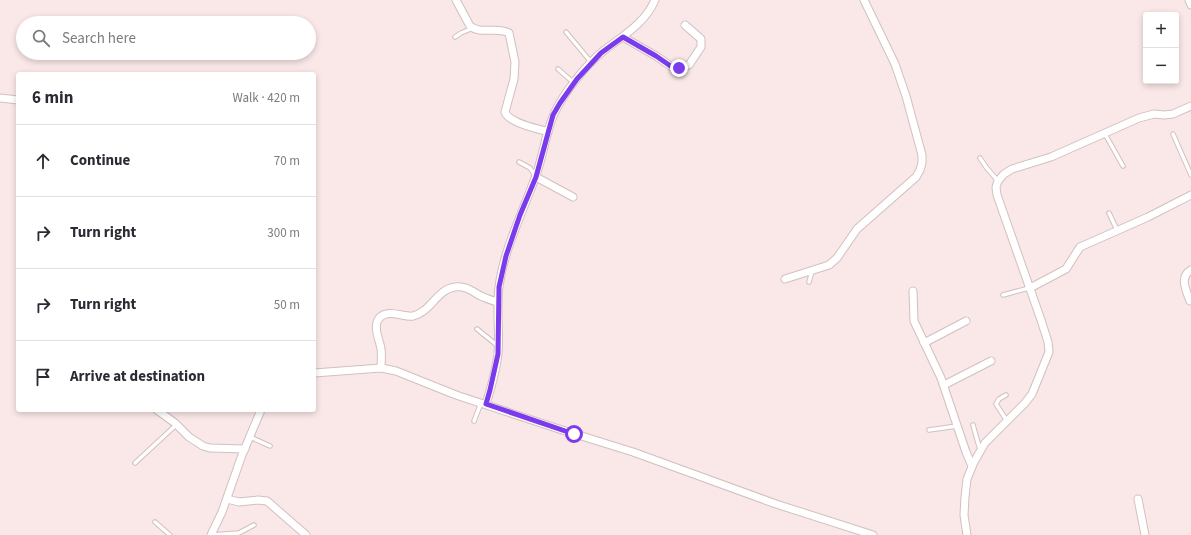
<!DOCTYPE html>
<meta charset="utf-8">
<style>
body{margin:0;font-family:"Source Sans 3",sans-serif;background:#f7f7f7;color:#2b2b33}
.controls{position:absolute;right:12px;top:12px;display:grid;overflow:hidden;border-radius:4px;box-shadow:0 2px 6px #0003}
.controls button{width:36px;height:36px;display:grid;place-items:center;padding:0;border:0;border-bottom:1px solid #e1e1e2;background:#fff;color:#2b2b33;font:20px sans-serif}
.stop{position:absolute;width:12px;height:12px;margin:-9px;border:3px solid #7c3aed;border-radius:50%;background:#fff}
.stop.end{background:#7c3aed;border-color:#fff;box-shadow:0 1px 4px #0008}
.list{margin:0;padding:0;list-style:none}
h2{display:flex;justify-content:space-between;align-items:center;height:52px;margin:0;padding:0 16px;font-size:17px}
h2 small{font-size:13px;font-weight:400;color:#7c7c81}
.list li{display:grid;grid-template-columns:26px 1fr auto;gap:12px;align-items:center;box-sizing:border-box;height:72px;padding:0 16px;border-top:1px solid #e1e1e2}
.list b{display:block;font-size:15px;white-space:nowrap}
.list em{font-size:13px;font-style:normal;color:#7c7c81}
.icon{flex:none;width:22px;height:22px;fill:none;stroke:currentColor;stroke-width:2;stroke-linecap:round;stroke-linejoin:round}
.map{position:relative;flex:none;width:1191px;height:535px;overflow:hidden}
.search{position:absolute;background:#fff;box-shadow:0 2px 6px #0003;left:16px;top:16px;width:300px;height:44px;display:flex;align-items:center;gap:10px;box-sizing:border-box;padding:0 14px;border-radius:22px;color:#7c7c81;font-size:15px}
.panel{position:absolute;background:#fff;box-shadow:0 2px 6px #0003;left:16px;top:72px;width:300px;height:340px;border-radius:4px}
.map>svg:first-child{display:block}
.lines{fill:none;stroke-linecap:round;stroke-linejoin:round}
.service-casing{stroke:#d2c0c0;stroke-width:5.5}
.minor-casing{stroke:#d2c0c0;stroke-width:9}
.service{stroke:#fff;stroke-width:3.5}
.minor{stroke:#fff;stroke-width:7}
.route{stroke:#7c3aed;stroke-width:5}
</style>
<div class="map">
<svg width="1191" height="535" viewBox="0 0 1191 535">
<rect width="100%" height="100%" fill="#fae7e7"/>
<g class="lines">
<g class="service-casing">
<g id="service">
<polyline points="566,32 591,62"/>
<polyline points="455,37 461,33 473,28"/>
<polyline points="558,69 574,83"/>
<polyline points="1105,134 1123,166"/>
<polyline points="1173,134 1191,175"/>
<polyline points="980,158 986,167 998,181"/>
<polyline points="519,162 530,168 536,177"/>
<polyline points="1109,213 1117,230"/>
<polyline points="809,282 812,271"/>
<polyline points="1003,295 1029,288"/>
<polyline points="477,329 498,346"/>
<polyline points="1006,395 999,399 996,404 1007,421"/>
<polyline points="474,421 481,403"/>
<polyline points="973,425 980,450"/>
<polyline points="929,430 957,426"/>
<polyline points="250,437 270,446"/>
<polyline points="135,463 176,425"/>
<polyline points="155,522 170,535"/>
<polyline points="211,535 239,533 254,525"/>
</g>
</g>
<g class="minor-casing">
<g id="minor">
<path d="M456,0L470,26C481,35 497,26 509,33L515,62L514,79L505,112C509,123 536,128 548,132"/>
<polyline points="1189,0 1191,5"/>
<polyline points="623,37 656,56 672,67 679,68 689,65 701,47 701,39 685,25"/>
<polyline points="0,98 18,100"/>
<polyline points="536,177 573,197"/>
<polyline points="785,279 829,265 837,258 857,229 916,177 920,170 922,163 922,155 906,96 895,64 864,0"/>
<polyline points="1030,288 1066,269 1080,247 1148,217 1191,195"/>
<polyline points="913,291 914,321 941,378 966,452 972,466"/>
<path d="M1190,301C1186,290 1179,277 1191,270"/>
<polyline points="924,343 966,321"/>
<path d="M381,368C381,362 382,355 381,349C380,341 374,331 377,322C383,306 404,318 413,316C431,312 437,289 455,287C466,285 474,293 483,297C488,299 493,301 498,302"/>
<polyline points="314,373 381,368 396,371 456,395 559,429 633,452 776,504 873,535"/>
<polyline points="944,385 991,361"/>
<path d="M486,404C491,388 496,371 498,354C500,332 496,309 499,287C504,249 522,214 535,178C543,158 545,134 554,114C563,94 585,66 602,52C622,36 644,25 655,0"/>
<polyline points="157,410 175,423 189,437 203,446 210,448 245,449"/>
<polyline points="227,499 239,502 258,500 267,501 306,535"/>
<polyline points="1138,499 1145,535"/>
<polyline points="211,535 222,512 242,455 261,410"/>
<polyline points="967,535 964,515 965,497 967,479 974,462 985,443 1025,403 1032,394 1049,352 1048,342 1041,320 997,195 996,187 998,181 1004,174 1012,169 1051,157 1139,118 1154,114 1164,115 1173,114 1191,106"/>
</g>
</g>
<use href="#service" class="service"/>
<use href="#minor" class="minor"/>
</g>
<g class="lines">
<polyline class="route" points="574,434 486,404 490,390 498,354 499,287 506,256 520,215 536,177 553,115 560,103 577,79 601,53 623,37 656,56 672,67 679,68"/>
</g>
</svg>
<div class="controls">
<button>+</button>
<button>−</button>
</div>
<div class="stop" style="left:574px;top:434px"></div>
<div class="stop end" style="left:679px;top:68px"></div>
<div class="search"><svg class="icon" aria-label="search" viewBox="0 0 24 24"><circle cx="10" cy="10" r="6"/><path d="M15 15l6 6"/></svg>Search here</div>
<section class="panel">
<h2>6 min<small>Walk · 420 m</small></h2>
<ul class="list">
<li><svg class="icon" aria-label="ahead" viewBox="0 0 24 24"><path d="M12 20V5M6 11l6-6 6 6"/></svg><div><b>Continue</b></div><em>70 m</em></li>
<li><svg class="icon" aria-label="right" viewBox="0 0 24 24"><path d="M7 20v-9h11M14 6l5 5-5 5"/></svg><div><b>Turn right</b></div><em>300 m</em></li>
<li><svg class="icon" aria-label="right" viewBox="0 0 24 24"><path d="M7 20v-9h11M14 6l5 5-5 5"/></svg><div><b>Turn right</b></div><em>50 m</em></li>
<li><svg class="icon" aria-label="arrive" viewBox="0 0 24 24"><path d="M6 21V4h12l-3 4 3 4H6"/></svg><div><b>Arrive at destination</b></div></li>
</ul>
</section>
</div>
